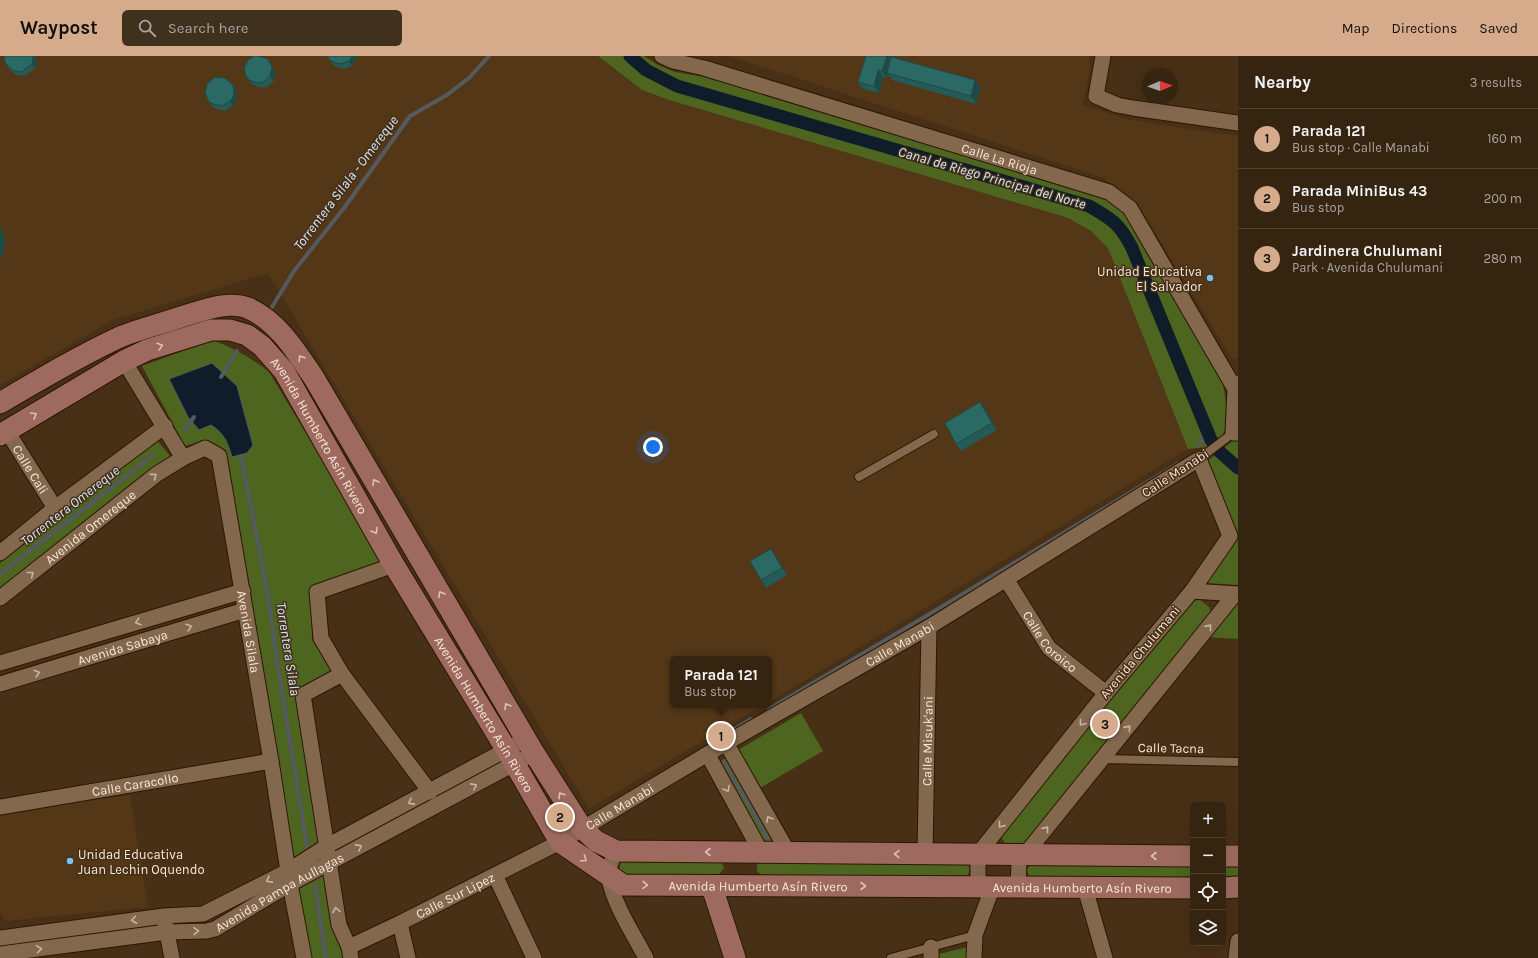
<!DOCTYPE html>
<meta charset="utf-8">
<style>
body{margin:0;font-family:Karla,sans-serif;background:#40301e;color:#f1f3f6}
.controls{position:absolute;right:12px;bottom:12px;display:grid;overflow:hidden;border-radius:6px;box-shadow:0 4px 16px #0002}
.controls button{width:36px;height:36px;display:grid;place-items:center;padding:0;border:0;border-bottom:1px solid #4f4130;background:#352410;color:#f1f3f6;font:20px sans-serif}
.compass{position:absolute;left:1142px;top:12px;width:36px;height:36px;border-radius:50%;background:#352410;box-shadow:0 4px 16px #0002;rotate:88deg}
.you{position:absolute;left:653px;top:391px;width:14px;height:14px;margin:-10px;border:3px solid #fff;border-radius:50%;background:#1a73e8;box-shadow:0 0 0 6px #1a73e833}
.badge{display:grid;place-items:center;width:26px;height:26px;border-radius:50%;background:#d6ab8b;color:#111;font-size:13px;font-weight:700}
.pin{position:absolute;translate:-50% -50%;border:2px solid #fff;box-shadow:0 1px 4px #0006}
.popup{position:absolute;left:670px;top:600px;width:102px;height:52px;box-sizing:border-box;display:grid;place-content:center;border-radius:6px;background:#352410;filter:drop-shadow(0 1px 3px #0005);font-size:13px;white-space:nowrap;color:#aaa49f}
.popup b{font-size:15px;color:#f1f3f6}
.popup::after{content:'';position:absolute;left:50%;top:100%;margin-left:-8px;border:8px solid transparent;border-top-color:#352410}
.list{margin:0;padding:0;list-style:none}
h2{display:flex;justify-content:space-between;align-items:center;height:52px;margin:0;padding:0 16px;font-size:17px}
h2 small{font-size:13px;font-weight:400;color:#aaa49f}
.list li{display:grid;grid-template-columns:26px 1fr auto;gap:12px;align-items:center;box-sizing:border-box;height:60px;padding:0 16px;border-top:1px solid #4f4130}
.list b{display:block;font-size:15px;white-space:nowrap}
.list p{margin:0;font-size:13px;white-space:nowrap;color:#aaa49f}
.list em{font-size:13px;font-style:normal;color:#aaa49f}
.icon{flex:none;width:22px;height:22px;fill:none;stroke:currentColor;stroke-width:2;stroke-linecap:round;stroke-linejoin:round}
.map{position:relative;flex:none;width:1238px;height:902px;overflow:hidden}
header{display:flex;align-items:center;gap:24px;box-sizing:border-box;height:56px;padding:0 20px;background:#d6ab8b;color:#111}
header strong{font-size:19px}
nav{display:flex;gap:22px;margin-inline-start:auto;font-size:14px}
.search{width:280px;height:36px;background:#40301e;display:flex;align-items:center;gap:10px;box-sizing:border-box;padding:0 14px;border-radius:6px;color:#aaa49f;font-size:15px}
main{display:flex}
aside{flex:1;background:#352410}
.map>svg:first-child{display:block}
.built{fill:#543717}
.green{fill:#4d651e}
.water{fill:#0e1d29;stroke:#545a5e}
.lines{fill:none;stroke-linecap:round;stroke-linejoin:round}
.stream{stroke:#545a5e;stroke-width:4}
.canal{stroke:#0e1d29;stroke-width:13}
.lane-casing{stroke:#2d1700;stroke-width:10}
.street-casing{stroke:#2d1700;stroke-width:17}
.secondary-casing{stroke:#2d1700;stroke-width:23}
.lane{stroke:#83684e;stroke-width:8}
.street{stroke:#83684e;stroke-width:15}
.secondary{stroke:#9e6a60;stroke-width:21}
.wall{fill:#255b56}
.shaded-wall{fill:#1e4a46}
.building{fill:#2b6a64;stroke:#1e4a46}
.oneway{stroke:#ddc2b5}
.oneway2{stroke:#c9b5a1}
.poi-dot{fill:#7cbef9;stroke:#473016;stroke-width:1.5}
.labels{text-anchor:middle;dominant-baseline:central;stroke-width:3;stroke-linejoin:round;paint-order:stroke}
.street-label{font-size:13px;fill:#f8e8d9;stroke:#473016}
.poi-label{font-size:13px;fill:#f8e8d9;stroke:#473016;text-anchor:end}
.water-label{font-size:14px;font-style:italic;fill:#d0e8fd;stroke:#473016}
</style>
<header>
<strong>Waypost</strong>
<div class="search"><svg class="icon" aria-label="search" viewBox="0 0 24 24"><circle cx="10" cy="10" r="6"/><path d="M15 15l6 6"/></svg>Search here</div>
<nav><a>Map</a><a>Directions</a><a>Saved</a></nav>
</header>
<main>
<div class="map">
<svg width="1238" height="902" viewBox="0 0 1238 902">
<rect width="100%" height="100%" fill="#473016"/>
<g class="built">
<polygon points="0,0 598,0 642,34 669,44 1068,162 1091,175 1108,191 1188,393 769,646 769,603 673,603 673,649 763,649 589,753 268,217 113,264 0,329"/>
<polygon points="729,0 1089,0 1090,11 1083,49 1129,64 1238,80 1238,301 1233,303 1228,296 1137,147 1104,122"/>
<polygon points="130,739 148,851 5,865 0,855 0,758"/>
</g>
<g class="green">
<path d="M598,0H644L658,9L675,16L705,21L1102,141L1119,152L1133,167L1223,328C1226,348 1235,383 1207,391C1201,392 1194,392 1188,393L1108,192L1091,175L1068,162L669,44L642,34Z"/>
<path d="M213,284C233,292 252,302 269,316L383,505L311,533L312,584L332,614L296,634L319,789L294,804L226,397L206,384L185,390L142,310Z"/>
<polygon points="1238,381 1238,529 1206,527 1237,483 1207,405"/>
<polygon points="157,384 170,400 0,536 0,507"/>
<path d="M1200,544L1210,552V558L1027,784C1019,793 998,791 1002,775L1190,545Z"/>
<polygon points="1238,548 1238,583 1208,581 1230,554"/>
<polygon points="801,657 823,695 760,732 738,694"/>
<polygon points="727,701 775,785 764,785 719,706"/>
<polygon points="621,805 721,805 724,812 718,820 627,820 619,814"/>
<path d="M759,805L967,807C971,812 970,817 965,822L762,820L757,815V809Z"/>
<polygon points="1032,807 1193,808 1193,826 1029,822 1027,813"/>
<polygon points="1223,808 1238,809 1238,826 1223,826"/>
<polygon points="323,819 333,873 344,902 307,902 295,835"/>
<polygon points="968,891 968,902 935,902 935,899"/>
</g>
<path class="water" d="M212,307L237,330L253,389L247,397L232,401C228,387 224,377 211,369L199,374L188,361L169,323Z"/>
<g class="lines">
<g class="stream">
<polyline points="272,251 294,215 344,152 410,60 447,39 470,21 489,0"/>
<polyline points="221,321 237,295"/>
<polyline points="185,374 194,361"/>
<polyline points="1198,389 1209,377"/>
<polyline points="241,400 267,533 278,612 307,790"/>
<polyline points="0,518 153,399"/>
<polyline points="769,653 943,550 1179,407"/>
<polyline points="728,677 751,663"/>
<polyline points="724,706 768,782"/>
<polyline points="315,829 326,902"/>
</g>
<path class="canal" d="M630,0L646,14L677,30L1089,150C1112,163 1120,168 1132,192L1211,384L1220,396L1238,412"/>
<g class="lane-casing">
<g id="lane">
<polyline points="1199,403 1233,377"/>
<polyline points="859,421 934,378"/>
<polyline points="1103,703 1238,706"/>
<polyline points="891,902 975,879"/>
</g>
</g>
<g class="street-casing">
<g id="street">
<path id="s1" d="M662,0L673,5L704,12L1109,136L1130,152L1235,333L1238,335"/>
<polyline points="1103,0 1096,40 1117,49 1133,52 1238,67"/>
<polyline points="124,305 183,402"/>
<polyline points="1238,327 1235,333 1233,377 1238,377"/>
<path id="s2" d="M7,375L55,452"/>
<polyline points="0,497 55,452 165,370"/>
<polyline points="394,509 317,536 321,582 342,618 430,736"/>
<path id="s3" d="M1006,523L1049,592L1106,637"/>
<polyline points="1192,535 1238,538"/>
<path id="s4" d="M0,542L157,418L183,402L205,392L219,400L271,705L290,828L304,902"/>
<polyline points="0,607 243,535"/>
<polyline points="342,618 303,639 339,869 349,891 351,902"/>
<path id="s5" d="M0,628L245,554"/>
<polyline points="726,687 788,796"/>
<polyline points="708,699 761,796"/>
<path id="s6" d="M0,751L271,705"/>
<path d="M616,795C612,803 608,813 609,822C612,845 635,881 646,902"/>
<path id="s7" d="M925,798L929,571"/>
<polyline points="495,819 534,902"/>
<polyline points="1018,831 1019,806 1235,538"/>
<polyline points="1085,832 1105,902"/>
<polyline points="165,867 172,902"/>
<polyline points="400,867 408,902"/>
<polyline points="0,882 164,860 203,858 288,815 327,790 515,689"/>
<path id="s8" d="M349,891L400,867L560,786L726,687L929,571L1199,403L1230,480L1192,535L1106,637L978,798V830"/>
<path id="s9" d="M0,898L167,876L207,875L215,873L290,828L534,697"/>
<polyline points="931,902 931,891"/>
<polyline points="974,902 975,879 993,830"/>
<polyline points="1236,902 1238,885"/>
</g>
</g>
<g class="secondary-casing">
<g id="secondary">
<path d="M0,347C39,324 79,300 120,281C139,273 161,268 181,261C202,255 227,244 248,252C278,265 297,297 314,322L534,697L582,772L596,785L616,795L1193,800"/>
<path id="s10" d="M0,379L124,305L147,294L211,274H230L247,279L262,290L284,315L394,509L506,693L560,786L623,829L1193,832"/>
<polyline points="1223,800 1238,800"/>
<polyline points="712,831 735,902"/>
<polyline points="1223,832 1238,831"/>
</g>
</g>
<use href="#lane" class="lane"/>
<use href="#street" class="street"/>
<use href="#secondary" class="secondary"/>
</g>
<g class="wall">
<polygon points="5,0 35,0 37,8 35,12 25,20 16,19 9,13 6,8"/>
<polygon points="327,0 357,0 357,1 352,10 343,13 334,10"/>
<polygon points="894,0 894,1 975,24 980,31 976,48 892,24 888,19 887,22 883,21 879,37 863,33 858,26"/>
<polygon points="271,7 275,15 274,25 267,31 262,32 253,29 246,20"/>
<polygon points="232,28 236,33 237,38 236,47 233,50 225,55 217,53 213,51 209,46"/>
<polygon points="986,354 997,374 961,395 956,388"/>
<polygon points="771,493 776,500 787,519 766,532 761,524"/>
</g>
<g class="shaded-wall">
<polygon points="33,0 35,0 37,8 35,12 32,8"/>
<polygon points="352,0 357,0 357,1 352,10 349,5"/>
<polygon points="887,0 894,0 889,17 887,17 888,19 887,22 882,15"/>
<polygon points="268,3 275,15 274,25 270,20"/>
<polygon points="878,14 883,21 879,37 874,30"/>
<polygon points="975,24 980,31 976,48 971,40"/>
<polygon points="232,28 236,33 237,38 236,47 233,50 230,45"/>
<polygon points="0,170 4,179 5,189 3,198 0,203"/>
<polygon points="980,346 986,354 997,374 992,367"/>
<polygon points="771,493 776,500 787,519 782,512"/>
</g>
<g class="building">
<polygon points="5,0 33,0 33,3 32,8 21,16 12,14 6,8 4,3"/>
<polygon points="254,0 258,0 268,3 272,11 270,20 263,26 258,27 249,24 246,20 244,12 248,4"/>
<polygon points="327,0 352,0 349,5 340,8 331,5"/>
<polygon points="866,0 887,0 882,15 878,14 874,30 858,26"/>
<polygon points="891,1 975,24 971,40 887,17"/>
<polygon points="215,21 225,22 232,28 234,33 233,42 230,45 222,50 213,48 209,46 205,37 207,28"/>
<polygon points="980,346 992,367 956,388 945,367"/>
<polygon points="771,493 782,512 761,524 750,505"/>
</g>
<defs><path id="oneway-chevron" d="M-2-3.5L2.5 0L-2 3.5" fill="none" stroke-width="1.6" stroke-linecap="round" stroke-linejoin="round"/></defs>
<g class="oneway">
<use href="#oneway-chevron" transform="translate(160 290) rotate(-17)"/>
<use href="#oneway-chevron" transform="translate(301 302) rotate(-124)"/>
<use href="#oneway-chevron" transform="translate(34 359) rotate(-31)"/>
<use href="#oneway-chevron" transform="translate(375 426) rotate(-120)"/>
<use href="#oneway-chevron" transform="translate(375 475) rotate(60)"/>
<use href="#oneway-chevron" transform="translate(441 538) rotate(-120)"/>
<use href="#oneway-chevron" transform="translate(507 650) rotate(-120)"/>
<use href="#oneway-chevron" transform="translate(561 739) rotate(-123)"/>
<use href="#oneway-chevron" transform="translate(708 796) rotate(-180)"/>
<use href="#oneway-chevron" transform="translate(897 798) rotate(-179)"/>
<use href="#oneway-chevron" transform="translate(1154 800) rotate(-180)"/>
<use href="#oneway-chevron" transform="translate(584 803) rotate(35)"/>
<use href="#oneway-chevron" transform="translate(645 829) rotate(1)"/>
<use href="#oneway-chevron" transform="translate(863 830)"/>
</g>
<g class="oneway2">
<use href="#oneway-chevron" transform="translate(154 420) rotate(-37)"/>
<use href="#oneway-chevron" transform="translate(31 518) rotate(-39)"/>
<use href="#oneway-chevron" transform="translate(138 566) rotate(163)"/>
<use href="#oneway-chevron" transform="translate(189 571) rotate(-17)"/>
<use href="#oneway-chevron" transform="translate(1209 571) rotate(-51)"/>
<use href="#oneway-chevron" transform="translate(37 617) rotate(-17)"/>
<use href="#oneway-chevron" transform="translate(1082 667) rotate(128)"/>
<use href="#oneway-chevron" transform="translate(1128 672) rotate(-51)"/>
<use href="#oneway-chevron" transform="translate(474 730) rotate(-28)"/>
<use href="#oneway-chevron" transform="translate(727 733) rotate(61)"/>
<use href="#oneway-chevron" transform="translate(411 746) rotate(152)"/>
<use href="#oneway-chevron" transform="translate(769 763) rotate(-120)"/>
<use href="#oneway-chevron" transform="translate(1001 769) rotate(128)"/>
<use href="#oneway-chevron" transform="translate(1046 773) rotate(-51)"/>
<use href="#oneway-chevron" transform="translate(359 791) rotate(-28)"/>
<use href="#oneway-chevron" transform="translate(269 824) rotate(152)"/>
<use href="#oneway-chevron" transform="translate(336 854) rotate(-99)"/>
<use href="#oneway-chevron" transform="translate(134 864) rotate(173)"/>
<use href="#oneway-chevron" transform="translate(196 875) rotate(-1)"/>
<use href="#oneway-chevron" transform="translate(39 893) rotate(-8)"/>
</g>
<g class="poi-dot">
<circle cx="1210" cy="222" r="4"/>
<circle cx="70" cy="805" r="4"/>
</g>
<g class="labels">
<g class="street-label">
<text stroke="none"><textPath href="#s1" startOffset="353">Calle La Rioja</textPath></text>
<text stroke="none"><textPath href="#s10" startOffset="399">Avenida Humberto Asín Rivero</textPath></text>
<text stroke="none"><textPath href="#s2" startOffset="45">Calle Cali</textPath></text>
<text transform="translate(1175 417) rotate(-33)">Calle Manabi</text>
<text stroke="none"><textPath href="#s4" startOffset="115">Avenida Omereque</textPath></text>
<text stroke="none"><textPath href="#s4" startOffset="449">Avenida Silala</textPath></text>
<text stroke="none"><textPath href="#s3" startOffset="77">Calle Coroico</textPath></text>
<text stroke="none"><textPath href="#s8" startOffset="629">Calle Manabi</textPath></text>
<text stroke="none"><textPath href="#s5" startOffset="128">Avenida Sabaya</textPath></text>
<text transform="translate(1140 596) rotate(-50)">Avenida Chulumani</text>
<text stroke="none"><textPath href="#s10" startOffset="723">Avenida Humberto Asín Rivero</textPath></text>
<text stroke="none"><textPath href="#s7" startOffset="113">Calle Misuk'ani</textPath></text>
<text transform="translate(1171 692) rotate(1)">Calle Tacna</text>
<text stroke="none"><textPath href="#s6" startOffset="137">Calle Caracollo</textPath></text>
<text stroke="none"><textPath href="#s8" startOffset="305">Calle Manabi</textPath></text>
<text stroke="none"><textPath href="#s10" startOffset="1083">Avenida Humberto Asín Rivero</textPath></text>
<text stroke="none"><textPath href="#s10" startOffset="1407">Avenida Humberto Asín Rivero</textPath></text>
<text stroke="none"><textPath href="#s9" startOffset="291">Avenida Pampa Aullagas</textPath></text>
<text stroke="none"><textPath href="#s8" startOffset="118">Calle Sur Lipez</textPath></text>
</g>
<g class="poi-label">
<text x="1202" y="215">Unidad Educativa<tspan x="1202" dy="15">El Salvador</tspan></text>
<text x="78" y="798" text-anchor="start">Unidad Educativa<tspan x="78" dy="15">Juan Lechin Oquendo</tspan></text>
</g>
<g class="water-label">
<text transform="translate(992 122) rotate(16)">Canal de Riego Principal del Norte</text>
<text transform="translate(346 127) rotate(-53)">Torrentera Silala - Omereque</text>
<text transform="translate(70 450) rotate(-38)">Torrentera Omereque</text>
<text transform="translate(288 593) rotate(81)">Torrentera Silala</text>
</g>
</g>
</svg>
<div class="controls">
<button>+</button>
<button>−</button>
<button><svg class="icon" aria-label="locate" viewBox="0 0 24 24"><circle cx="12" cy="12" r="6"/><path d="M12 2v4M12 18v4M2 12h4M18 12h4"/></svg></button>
<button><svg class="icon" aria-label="layers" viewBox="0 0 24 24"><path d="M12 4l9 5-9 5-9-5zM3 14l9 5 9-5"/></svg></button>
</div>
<svg class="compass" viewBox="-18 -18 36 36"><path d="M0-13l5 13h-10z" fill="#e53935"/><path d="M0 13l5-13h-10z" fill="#aaa49f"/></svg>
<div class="you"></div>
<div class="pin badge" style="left:721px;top:680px">1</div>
<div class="popup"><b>Parada 121</b>Bus stop</div>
<div class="pin badge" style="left:560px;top:761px">2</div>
<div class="pin badge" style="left:1105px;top:668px">3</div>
</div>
<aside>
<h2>Nearby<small>3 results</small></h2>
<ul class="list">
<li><span class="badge">1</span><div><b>Parada 121</b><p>Bus stop · Calle Manabi</p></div><em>160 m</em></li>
<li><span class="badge">2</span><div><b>Parada MiniBus 43</b><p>Bus stop</p></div><em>200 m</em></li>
<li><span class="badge">3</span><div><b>Jardinera Chulumani</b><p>Park · Avenida Chulumani</p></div><em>280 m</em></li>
</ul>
</aside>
</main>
